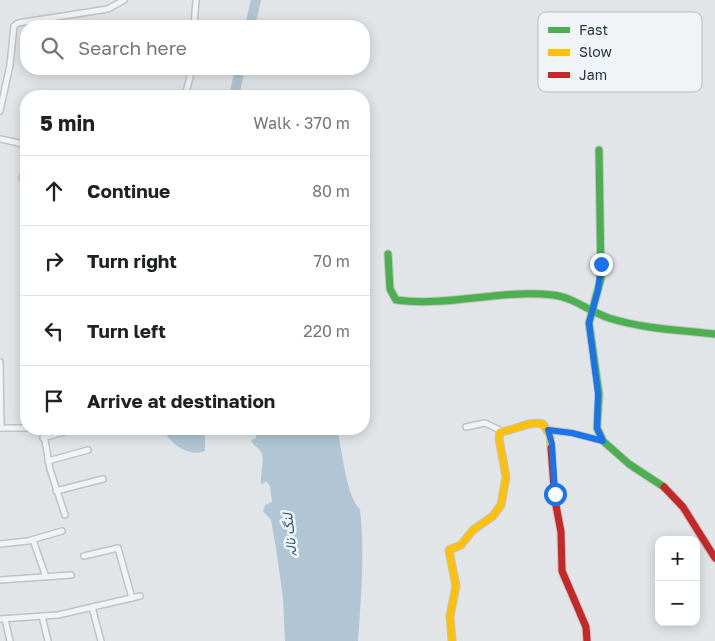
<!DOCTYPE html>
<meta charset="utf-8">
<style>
body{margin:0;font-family:"Golos Text",Vazirmatn,sans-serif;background:#f2f2f2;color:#202124}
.controls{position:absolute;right:15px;bottom:15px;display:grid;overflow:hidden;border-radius:10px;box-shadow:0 2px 12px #0003}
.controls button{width:45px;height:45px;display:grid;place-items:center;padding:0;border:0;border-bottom:1px solid #e0e0e0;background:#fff;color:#202124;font:25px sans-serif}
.stop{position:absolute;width:15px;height:15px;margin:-11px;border:4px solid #1a73e8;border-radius:50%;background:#fff}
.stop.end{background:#1a73e8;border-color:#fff;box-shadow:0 1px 5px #0008}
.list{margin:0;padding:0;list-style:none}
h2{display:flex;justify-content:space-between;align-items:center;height:65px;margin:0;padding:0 20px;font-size:21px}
h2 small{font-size:16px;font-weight:400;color:#757577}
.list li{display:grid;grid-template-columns:32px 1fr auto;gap:15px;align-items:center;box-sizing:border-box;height:70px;padding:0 20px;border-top:1px solid #e0e0e0}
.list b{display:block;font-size:19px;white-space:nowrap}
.list em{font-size:16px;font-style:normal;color:#757577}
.icon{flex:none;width:28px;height:28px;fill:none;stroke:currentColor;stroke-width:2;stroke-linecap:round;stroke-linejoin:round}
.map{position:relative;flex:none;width:715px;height:641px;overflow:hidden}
.search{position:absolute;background:#fff;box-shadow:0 2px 12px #0003;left:20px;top:20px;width:350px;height:55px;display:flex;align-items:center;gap:12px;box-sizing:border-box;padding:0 18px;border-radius:20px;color:#757577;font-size:19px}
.panel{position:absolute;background:#fff;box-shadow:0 2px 12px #0003;left:20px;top:90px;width:350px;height:345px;border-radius:20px}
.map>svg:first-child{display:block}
.water{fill:#b0c6d4}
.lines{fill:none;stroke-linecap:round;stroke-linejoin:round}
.river{stroke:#b0c6d4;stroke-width:10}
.street-casing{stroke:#c0c3c6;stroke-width:8}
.fast-casing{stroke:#c0c3c6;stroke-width:9}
.slow-casing{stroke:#c0c3c6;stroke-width:9}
.jam-casing{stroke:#c0c3c6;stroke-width:9}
.street{stroke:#f2f3f4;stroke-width:5}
.fast{stroke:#4caf50;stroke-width:7}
.slow{stroke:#ffc107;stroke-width:7}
.jam{stroke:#c62828;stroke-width:7}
.route{stroke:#1a73e8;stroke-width:6}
.labels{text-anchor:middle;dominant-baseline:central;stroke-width:5;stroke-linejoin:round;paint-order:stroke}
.water-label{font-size:14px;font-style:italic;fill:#305978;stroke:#f0f4f7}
.key{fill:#f0f4f7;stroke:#b4bbc1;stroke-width:1}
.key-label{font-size:14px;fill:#283542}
</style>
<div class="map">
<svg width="715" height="641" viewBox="0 0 715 641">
<rect width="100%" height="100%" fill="#e2e5e8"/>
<g class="water">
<path d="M163,429H205V451C188,458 170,443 163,429Z"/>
<path d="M253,429H337C342,448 346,497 360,509C365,554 361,597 358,641H285L283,598L276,548L271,520L263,511L265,505L272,502L270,486L266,481L261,485C260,474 265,460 261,452C258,447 253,446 251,440L256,438V432Z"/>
</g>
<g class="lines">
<g class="river">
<polyline points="250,26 256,0"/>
<polyline points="234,96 240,69"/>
</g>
<g class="street-casing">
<g id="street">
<polyline points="194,26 196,0"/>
<polyline points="185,96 192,69"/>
<polyline points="0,111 10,65 14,26 18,23 108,9 124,0"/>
<polyline points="0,139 19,143 26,148"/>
<polyline points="22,178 26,170"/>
<polyline points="0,362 1,428"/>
<polyline points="466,427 485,423 502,431"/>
<polyline points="0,428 26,428"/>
<polyline points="43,429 50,469 65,515"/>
<polyline points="548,430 572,433 603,441"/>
<polyline points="43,438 74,429"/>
<polyline points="48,461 88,450"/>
<polyline points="56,491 103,479"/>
<polyline points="33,540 46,577"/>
<polyline points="0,544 28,541 62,531"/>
<polyline points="84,556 118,548 132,598"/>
<polyline points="0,580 71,575"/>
<polyline points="92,607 101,641"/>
<polyline points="42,616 48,641"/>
<polyline points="0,619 58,615 140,596"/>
<polyline points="5,619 10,641"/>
</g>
</g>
<g class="fast-casing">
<g id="fast">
<polyline points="599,150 601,278 589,323 599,394 597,428 603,441 629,464 664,487"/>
<path d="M388,254L390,289L396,300C449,307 500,289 553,295C573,297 590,312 609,318C643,329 680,330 715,334"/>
</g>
</g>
<g class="slow-casing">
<path id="slow" d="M452,641L450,616L456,586L449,550L461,545L473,530L493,516L501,505L506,477L499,438L500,432C514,431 530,420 543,424L550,435L551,448"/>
</g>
<g class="jam-casing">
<g id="jam">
<polyline points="551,448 555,500 561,532 562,571 586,627 587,641"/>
<polyline points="664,487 683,507 715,558"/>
</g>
</g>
<use href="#street" class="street"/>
<use href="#fast" class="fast"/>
<use href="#slow" class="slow"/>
<use href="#jam" class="jam"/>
</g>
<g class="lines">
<polyline class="route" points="555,494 552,444 548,430 572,433 603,441 597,428 598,394 589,323 598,290 601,264"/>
</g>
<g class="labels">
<g class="water-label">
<text transform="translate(289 535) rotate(-96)">لنگ نالہ</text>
</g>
</g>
<rect x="538" y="12" width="164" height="80" rx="8" class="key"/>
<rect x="548" y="27" width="22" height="6" fill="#4caf50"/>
<rect x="548" y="49" width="22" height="7" fill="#ffc107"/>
<rect x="548" y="72" width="22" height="6" fill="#c62828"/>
<g class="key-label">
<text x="579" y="35">Fast</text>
<text x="579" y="57">Slow</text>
<text x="579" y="80">Jam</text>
</g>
</svg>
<div class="controls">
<button>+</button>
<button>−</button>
</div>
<div class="stop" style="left:555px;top:494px"></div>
<div class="stop end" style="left:601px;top:264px"></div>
<div class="search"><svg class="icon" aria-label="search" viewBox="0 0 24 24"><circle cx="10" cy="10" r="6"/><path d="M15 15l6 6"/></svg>Search here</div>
<section class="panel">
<h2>5 min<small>Walk · 370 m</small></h2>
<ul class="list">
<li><svg class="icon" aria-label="ahead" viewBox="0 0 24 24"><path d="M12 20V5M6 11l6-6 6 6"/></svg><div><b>Continue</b></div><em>80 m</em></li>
<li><svg class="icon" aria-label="right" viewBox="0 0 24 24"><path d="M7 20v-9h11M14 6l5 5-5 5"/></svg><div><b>Turn right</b></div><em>70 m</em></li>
<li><svg class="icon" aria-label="left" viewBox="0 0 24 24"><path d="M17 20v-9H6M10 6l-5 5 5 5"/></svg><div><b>Turn left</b></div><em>220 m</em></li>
<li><svg class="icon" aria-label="arrive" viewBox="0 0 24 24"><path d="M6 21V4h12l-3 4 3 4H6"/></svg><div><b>Arrive at destination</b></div></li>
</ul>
</section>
</div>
